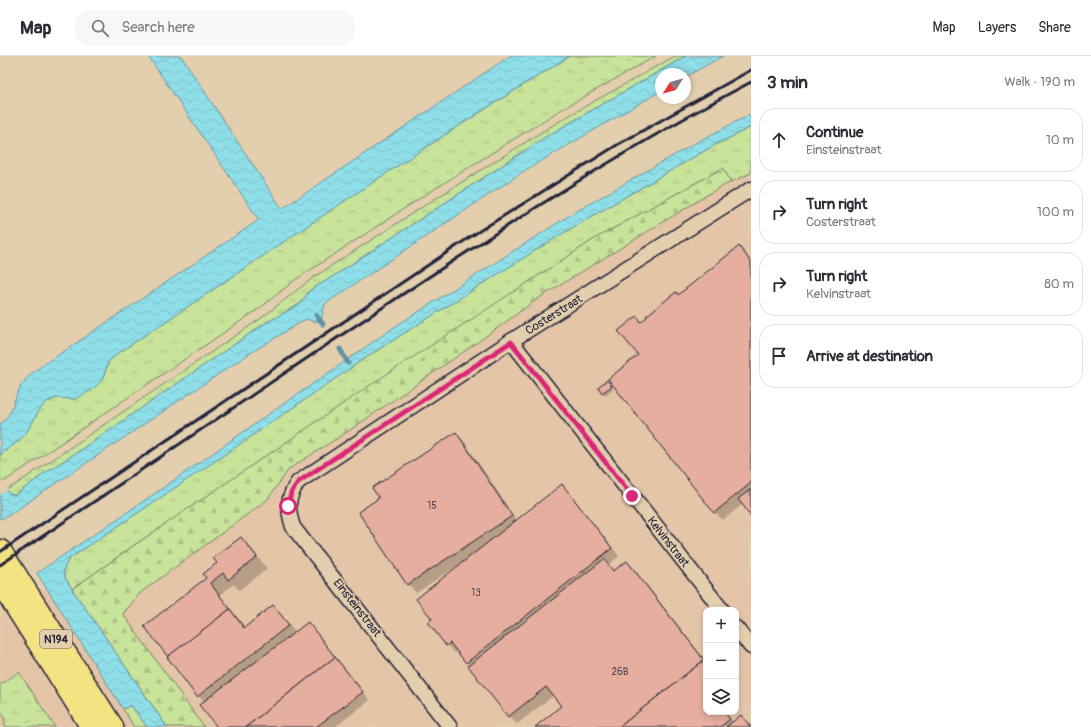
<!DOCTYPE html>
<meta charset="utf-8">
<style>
body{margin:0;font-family:Pangolin,sans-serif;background:#f7f7f7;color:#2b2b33}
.controls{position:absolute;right:12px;bottom:12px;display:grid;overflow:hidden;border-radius:8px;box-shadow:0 2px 6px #0003}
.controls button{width:36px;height:36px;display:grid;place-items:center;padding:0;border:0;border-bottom:1px solid #e1e1e2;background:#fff;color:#2b2b33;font:20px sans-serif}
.compass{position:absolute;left:655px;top:12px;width:36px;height:36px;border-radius:50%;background:#fff;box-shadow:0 2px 6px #0003;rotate:233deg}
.stop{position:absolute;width:12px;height:12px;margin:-9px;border:3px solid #db2777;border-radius:50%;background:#fff}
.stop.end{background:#db2777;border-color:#fff;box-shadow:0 1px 4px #0008}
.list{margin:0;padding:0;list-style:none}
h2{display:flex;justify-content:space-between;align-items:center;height:52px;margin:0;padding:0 16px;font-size:17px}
h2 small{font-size:13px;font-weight:400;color:#7c7c81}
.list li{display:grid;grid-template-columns:26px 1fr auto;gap:12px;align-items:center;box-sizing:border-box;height:64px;margin:0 8px 8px;padding:0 8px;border:1px solid #e1e1e2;border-radius:16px}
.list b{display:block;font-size:15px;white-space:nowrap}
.list p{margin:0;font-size:13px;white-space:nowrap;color:#7c7c81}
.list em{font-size:13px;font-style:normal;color:#7c7c81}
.icon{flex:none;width:22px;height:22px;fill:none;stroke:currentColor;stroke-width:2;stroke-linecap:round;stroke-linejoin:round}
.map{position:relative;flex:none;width:751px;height:671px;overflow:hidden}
header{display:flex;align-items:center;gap:24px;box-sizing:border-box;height:56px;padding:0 20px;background:#fff;border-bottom:1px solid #e1e1e2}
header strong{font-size:19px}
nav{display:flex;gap:22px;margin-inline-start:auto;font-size:14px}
.search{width:280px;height:36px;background:#f7f7f7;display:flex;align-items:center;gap:10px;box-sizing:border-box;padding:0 14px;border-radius:16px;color:#7c7c81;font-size:15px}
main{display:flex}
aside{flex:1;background:#fff}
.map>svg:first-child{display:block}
.built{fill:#e4c5a8;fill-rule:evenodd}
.grass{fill:url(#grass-tufts);stroke:#75826a}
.forest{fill:url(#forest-firs);stroke:#75826a}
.water{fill:url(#water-waves);stroke:#6393a3}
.pier{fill:#e3cfad}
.shadow{fill:#0003}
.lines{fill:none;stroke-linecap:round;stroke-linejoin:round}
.stream{stroke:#6393a3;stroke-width:5}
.building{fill:#e6ae9e;stroke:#22223b}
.minor-casing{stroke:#22223b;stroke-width:17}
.primary-casing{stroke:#22223b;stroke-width:25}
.minor{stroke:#e3cfad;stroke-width:14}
.primary{stroke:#f4e382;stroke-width:22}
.rail{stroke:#22223b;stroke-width:3}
.route{stroke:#db2777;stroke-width:5}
.labels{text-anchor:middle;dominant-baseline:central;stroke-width:3;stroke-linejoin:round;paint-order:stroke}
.number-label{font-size:10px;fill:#534554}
.shield{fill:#e3cfad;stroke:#5c565d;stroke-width:1}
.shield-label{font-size:11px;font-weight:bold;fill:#22223b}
.street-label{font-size:12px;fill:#22223b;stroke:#e3cfad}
</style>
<header>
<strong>Map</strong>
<div class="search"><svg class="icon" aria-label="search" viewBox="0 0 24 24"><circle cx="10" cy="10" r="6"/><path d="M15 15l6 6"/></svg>Search here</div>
<nav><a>Map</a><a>Layers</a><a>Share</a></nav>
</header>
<main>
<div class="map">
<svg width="751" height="671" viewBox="0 0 751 671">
<defs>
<pattern id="grass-tufts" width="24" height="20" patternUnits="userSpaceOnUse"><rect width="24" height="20" fill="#c8e39a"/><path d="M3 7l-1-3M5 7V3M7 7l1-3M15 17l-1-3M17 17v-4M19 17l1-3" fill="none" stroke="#acc286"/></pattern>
<pattern id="forest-firs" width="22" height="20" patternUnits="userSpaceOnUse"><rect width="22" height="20" fill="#c8e39a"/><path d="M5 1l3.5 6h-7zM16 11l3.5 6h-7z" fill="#acc286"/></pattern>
<pattern id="water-waves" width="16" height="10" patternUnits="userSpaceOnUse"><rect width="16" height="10" fill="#8fdfe9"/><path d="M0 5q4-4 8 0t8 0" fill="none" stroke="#7bbfc9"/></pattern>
</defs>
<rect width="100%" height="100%" fill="#e3cfad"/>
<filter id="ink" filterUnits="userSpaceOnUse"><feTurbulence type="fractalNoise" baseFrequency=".025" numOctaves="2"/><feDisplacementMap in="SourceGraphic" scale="8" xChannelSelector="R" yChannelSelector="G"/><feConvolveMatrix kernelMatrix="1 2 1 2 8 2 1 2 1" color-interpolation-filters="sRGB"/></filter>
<g filter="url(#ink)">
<path class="built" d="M751,101V671H0V560L357,321L458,259ZM706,554H736V656H706Z"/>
<g class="grass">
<path d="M570,0H656L557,56L425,139L295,224L260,252L2,427L0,424V399L20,384L26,377L40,353L47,346L56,342L75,343L102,324L109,305L117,298C267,198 416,94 570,0Z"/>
<polygon points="675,0 686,0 547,80 326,225 310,234 300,248 264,268 79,395 46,416 16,439 10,439 6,434 15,429 260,263 314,221 430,146 561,64"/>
<path d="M751,71V117L731,126L723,112L596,182L136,488L72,533C64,519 60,517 69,503L213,406L371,298L568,174L713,90Z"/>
<polygon points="19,616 55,671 5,671 4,660 0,654 0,629"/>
<polygon points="131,649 147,671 134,671 123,653"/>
</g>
<polygon class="forest" points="723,112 731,126 717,133 539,242 485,281 347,376 289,413 267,444 140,537 123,558 204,671 167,671 72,533 136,488 375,326 596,182"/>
<g class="water">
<path d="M148,0H181L282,153L510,0H570C416,94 267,198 117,298L109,305L102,324L93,333L75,343L56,342L47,346L40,353L26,377L20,384L0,399V368C13,360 14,339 23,327C31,315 51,304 63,296L259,164Z"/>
<path d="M686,0H723L685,21V18H661V35L524,115L325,248L321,264L314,266L306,263L247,299L6,461L0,463V424C4,431 7,440 16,439L46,416L79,395L264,268L300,248L310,234L326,225L547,80Z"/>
<path d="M751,58V71L713,90L568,174L371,298L230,395L69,503C60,517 64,519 72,533L167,671H147L131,649L123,653L37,517L154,438L396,270L570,159L699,85Z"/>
</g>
<polygon class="pier" points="3,425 8,434 0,439 0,427"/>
<g class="shadow">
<polygon points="738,192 751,205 751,459 743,448 723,464 714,456 636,261 642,266 678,240"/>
<polygon points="609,328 613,333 605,339 599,332"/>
<polygon points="456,377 464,385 517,465 562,430 570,438 619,500 608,509 614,515 627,506 635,514 706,605 706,656 725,656 733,666 741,660 751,671 537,671 563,651 554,639 517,668 509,660 458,595 455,597 447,589 433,563 461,509 460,508 416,537 408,528 380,442"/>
<polygon points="241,482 252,493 267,513 239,534 234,528 220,539 246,572 273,550 296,577 308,568 316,576 370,644 335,671 218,671 205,646 198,640 207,522 218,508"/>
</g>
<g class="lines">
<g class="stream">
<polyline points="316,259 323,268"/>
<polyline points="340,293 348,307"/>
</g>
</g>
<g class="building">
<polygon points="739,190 751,206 751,427 714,457 608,323 638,299 618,275 637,260 641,266 647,261 646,260 676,236 678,239"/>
<polygon points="607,324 612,330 602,337 598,331"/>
<polygon points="456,376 512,460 407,529 358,456 379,442 372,432"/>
<polygon points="562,428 612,492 466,607 450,587 446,590 428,566 432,563 416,543"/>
<polygon points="751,433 751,460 738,443"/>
<polygon points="241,481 257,501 228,524 223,517 210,527 230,553 168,601 144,570 206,522 203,518 217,507 213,502"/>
<polygon points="604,503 613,515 627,505 704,604 619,671 535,671 561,650 546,631 508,661 468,610"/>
<polygon points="273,549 289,569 197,641 167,601 230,553 244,572"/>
<polygon points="308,566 335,601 246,671 217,671 199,649"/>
<polygon points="335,601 363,636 316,671 246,671"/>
<polygon points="704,604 706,606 706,628 703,630 706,633 706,656 724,656 730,663 720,671 619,671"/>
<polygon points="741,659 751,671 726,671"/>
</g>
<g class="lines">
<g class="minor-casing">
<g id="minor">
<polyline points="511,285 722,554"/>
<polyline points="736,572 751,591"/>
<path d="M450,671L293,471C287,452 287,442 298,426L511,285L751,133"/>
</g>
</g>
<g class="primary-casing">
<g id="primary">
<polyline points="0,495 112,671"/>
<polyline points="0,525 92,671"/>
</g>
</g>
<use href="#minor" class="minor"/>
<use href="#primary" class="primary"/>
<g class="rail">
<polyline points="0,496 473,179 617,89 751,14"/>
<path d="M0,509C114,432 228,355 343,278C476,189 609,101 751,26"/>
</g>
</g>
</g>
<g class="lines" filter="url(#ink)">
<polyline class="route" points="288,450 291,437 298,426 511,286 632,440"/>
</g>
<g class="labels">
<g class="number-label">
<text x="432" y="450">15</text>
<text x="476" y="537">13</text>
<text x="620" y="616">26B</text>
</g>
<rect class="shield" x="40" y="574" width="32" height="18" rx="3"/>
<g class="shield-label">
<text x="56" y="583">N194</text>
</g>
<g class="street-label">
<text transform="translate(554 259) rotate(-32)">Costerstraat</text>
<text transform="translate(668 486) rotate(52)">Kelvinstraat</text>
<text transform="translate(357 552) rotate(52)">Einsteinstraat</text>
</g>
</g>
</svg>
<div class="controls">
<button>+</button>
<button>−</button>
<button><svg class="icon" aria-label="layers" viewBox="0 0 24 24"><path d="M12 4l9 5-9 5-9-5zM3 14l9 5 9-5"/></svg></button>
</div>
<svg class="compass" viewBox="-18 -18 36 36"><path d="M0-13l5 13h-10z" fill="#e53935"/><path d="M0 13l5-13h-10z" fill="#7c7c81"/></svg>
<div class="stop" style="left:288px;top:450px"></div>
<div class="stop end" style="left:632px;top:440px"></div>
</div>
<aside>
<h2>3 min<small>Walk · 190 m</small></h2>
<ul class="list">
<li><svg class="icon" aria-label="ahead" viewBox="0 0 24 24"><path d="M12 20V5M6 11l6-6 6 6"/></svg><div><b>Continue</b><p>Einsteinstraat</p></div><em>10 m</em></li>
<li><svg class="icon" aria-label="right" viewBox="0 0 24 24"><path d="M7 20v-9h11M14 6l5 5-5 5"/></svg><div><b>Turn right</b><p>Costerstraat</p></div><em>100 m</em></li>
<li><svg class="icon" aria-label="right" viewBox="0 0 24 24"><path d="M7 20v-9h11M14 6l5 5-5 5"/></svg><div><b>Turn right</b><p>Kelvinstraat</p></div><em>80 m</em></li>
<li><svg class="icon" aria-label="arrive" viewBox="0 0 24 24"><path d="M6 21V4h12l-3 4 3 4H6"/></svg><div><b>Arrive at destination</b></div></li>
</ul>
</aside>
</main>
